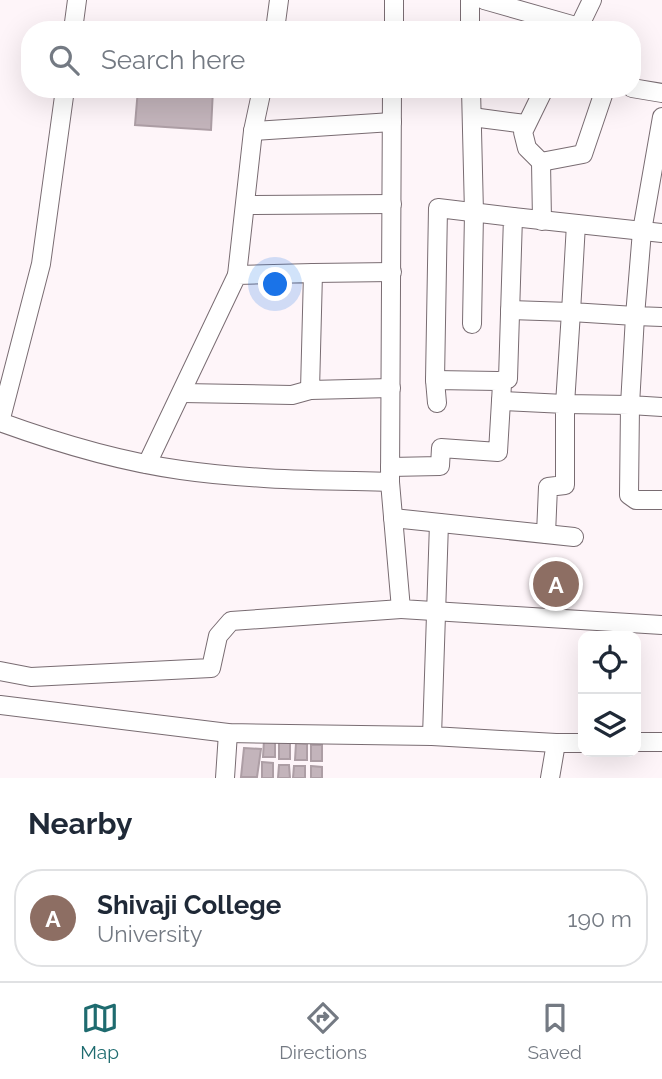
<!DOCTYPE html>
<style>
body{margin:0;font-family:Raleway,sans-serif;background:#f6f6f7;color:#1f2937}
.controls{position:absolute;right:21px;bottom:21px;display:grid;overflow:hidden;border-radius:14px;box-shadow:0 7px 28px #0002}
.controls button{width:63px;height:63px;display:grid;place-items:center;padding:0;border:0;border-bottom:2px solid #e0e1e3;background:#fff;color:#1f2937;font:35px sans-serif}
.you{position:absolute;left:276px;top:285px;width:24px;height:24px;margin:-18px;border:5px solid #fff;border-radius:50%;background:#1a73e8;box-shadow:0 0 0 10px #1a73e833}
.badge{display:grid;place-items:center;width:46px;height:46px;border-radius:50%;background:#1e6b6f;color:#fff;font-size:23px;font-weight:700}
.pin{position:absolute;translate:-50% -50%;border:4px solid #fff;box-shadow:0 2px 7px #0006}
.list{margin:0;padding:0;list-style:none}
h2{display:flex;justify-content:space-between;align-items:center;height:91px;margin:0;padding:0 28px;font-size:30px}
h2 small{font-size:23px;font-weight:400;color:#747a83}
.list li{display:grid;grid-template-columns:46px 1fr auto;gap:21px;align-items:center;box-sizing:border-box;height:98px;margin:0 14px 14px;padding:0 14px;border:2px solid #e0e1e3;border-radius:28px}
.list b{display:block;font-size:26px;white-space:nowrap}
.list p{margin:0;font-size:23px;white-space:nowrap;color:#747a83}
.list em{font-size:23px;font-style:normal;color:#747a83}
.icon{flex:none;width:38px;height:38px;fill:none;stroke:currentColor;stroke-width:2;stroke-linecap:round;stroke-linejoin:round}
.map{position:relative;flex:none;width:662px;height:778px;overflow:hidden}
.search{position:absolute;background:#fff;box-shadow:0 7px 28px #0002;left:21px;right:21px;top:21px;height:77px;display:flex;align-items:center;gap:18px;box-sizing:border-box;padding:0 24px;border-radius:28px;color:#747a83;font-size:26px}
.sheet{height:203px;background:#fff}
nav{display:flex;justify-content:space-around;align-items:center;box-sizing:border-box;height:98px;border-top:2px solid #e0e1e3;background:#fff;font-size:19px;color:#747a83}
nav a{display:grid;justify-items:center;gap:4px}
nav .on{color:#1e6b6f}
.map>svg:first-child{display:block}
.building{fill:#c3b4bb;stroke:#ad9ea5;stroke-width:2}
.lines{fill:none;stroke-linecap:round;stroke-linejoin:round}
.minor-casing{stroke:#796c72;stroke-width:20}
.minor{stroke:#fff;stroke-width:18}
</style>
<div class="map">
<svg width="662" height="778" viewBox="0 0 662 778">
<rect width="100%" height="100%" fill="#fef5f9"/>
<g class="building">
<polygon points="138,89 213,89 211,130 135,125"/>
<polygon points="264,740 275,741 275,757 263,757"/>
<rect x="279" y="742" width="11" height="17"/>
<polygon points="296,743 307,744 307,760 295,760"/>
<rect x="311" y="745" width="11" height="16"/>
<polygon points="244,748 261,749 257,777 241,777"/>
<polygon points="262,762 273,763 273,778 262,778"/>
<polygon points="279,765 289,765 290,778 278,778"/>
<polygon points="294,766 305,766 305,778 293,778"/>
<polygon points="311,766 322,767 322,778 311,778"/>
</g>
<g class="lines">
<g class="minor-casing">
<g id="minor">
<polyline points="470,0 470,30"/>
<polyline points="484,0 579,27 577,30"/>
<polyline points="579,27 592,0"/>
<polyline points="73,30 77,0"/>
<polyline points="275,30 279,0"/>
<polyline points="394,30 394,0"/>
<polyline points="632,88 662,93"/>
<polyline points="471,89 474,213 472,324"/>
<polyline points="472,117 525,124"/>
<polyline points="662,117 642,231 635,316 662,317"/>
<polyline points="253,131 392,122"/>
<polyline points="541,162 583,154 605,89"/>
<polyline points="246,205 392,204"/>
<polyline points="513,217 662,233"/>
<polyline points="542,221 541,162 527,148 523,132 544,89"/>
<polyline points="576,224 571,312 635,316 630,405 662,407"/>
<polyline points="313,273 392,272"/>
<polyline points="237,275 253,131 262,89"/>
<polyline points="510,310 571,312 565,404 630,405 629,495 636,500 662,500"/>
<polyline points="435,380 438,208 513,217 508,379 498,381"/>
<polyline points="182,393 292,395 310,390"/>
<polyline points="501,401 565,404 565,485 548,487 546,534"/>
<path d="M0,422C55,442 123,462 181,470C250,480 321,480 390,482L401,609L662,625"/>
<polyline points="0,422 41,264 65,89"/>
<polyline points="147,464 237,275 313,273 310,390 391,388"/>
<polyline points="390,467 440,466 441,448 498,452 502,384 498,381 435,380 437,403"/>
<polyline points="390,482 392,89"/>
<polyline points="393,518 574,537"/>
<polyline points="439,523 432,736 556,743"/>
<polyline points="0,671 31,677 211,668 218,636 231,621 401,609"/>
<polyline points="0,705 228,733 432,736"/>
<polyline points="636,742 662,742"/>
<polyline points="225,778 228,733"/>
<polyline points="550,778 556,743 583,743"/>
</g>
</g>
<use href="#minor" class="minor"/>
</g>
</svg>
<div class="controls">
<button><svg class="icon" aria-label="locate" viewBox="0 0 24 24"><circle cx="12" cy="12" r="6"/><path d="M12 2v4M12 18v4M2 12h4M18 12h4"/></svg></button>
<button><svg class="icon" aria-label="layers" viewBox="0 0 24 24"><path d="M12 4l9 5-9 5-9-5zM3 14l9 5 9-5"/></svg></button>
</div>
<div class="you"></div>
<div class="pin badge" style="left:556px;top:584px;background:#8d6e63">A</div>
<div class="search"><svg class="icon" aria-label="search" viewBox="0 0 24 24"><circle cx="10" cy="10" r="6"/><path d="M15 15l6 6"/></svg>Search here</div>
</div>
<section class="sheet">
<h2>Nearby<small></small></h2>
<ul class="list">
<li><span class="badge" style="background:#8d6e63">A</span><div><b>Shivaji College</b><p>University</p></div><em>190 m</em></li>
</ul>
</section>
<nav>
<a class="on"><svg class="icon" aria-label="map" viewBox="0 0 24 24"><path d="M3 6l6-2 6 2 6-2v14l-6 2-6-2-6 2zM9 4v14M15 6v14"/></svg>Map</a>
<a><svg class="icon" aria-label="directions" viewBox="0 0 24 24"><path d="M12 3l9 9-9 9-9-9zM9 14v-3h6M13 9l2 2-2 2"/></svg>Directions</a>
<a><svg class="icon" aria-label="saved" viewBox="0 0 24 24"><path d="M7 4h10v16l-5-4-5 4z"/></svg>Saved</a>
</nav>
